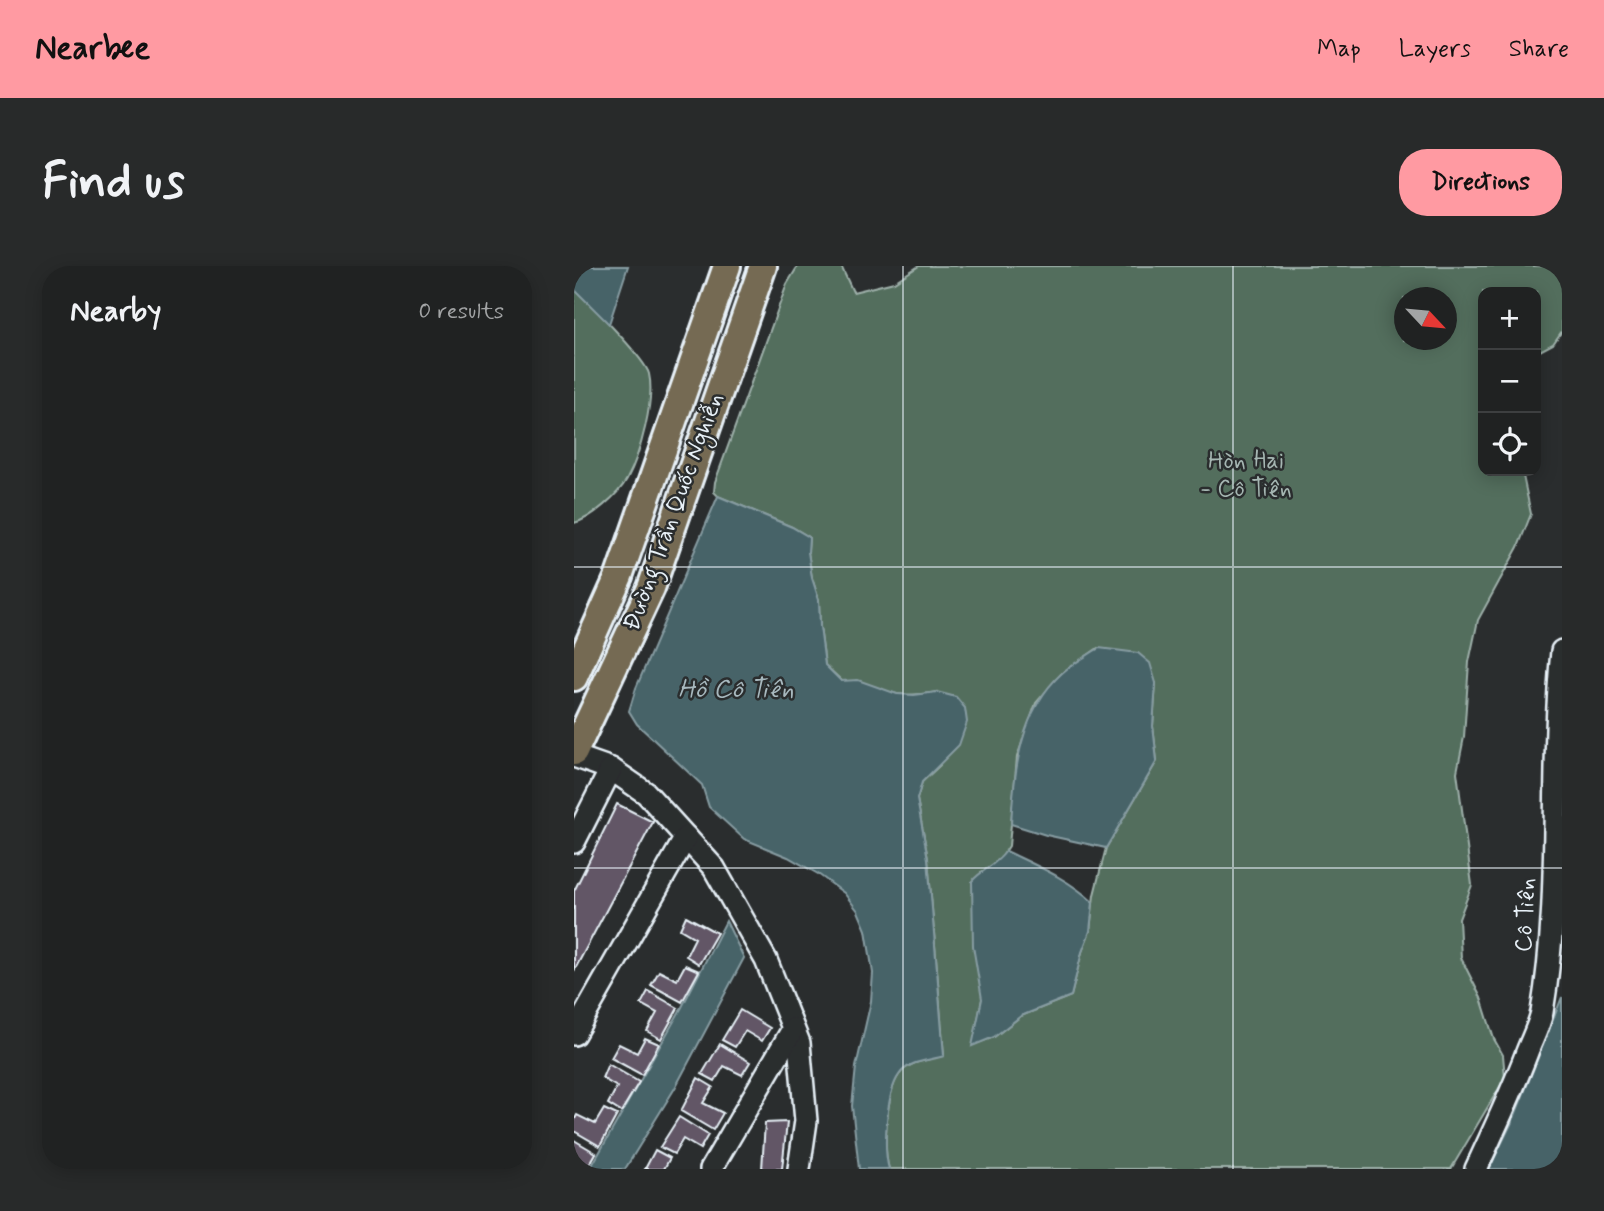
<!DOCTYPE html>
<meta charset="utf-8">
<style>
body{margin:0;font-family:Mynerve,sans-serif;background:#282a2a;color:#f1f3f6}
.controls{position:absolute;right:21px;top:21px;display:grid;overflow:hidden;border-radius:14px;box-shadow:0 4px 18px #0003}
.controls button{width:63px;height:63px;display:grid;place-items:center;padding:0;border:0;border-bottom:2px solid #3d3f40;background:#202222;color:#f1f3f6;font:35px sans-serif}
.compass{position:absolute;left:820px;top:21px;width:63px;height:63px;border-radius:50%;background:#202222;box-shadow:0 4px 18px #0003;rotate:116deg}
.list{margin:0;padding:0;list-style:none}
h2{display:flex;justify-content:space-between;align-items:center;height:91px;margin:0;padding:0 28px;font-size:30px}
h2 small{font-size:23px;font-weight:400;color:#a2a4a5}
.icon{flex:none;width:38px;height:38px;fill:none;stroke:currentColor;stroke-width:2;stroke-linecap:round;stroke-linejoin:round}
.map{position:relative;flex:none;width:988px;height:903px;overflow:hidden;border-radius:28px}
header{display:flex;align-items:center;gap:42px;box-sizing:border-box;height:98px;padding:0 35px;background:#ff9aa2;color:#111}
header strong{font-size:33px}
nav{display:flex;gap:38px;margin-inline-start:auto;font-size:24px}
.intro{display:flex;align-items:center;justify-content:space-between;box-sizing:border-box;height:168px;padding:0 42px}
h1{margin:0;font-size:49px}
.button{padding:18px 32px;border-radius:28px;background:#ff9aa2;color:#111;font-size:24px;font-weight:700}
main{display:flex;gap:42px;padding:0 42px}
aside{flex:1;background:#202222;border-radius:28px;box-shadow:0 4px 18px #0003}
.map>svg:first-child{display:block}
.green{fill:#536e5d;stroke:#9eb0aa;stroke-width:2;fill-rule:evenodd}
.water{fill:#466368;stroke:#879ca2;stroke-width:2}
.building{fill:#625766;stroke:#e8f1f8;stroke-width:2}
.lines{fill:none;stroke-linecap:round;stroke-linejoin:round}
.minor-casing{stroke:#e8f1f8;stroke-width:26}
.major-casing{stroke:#e8f1f8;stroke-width:32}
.minor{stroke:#2a2d2e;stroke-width:21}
.major{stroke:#756b52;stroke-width:26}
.grid{fill:none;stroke:#e8f1f8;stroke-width:2;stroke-opacity:0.55}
.labels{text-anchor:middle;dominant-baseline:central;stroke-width:5;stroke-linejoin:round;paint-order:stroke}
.park-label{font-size:24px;fill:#a5b6b2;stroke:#2a2d2e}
.street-label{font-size:24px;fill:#e8f1f8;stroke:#2a2d2e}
.water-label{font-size:26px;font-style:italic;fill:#a7b8be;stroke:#2a2d2e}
</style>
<header>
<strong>Nearbee</strong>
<nav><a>Map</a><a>Layers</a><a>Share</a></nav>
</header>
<div class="intro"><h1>Find us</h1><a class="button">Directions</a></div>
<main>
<aside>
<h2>Nearby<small>0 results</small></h2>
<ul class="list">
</ul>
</aside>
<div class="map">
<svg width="988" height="903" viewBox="0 0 988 903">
<rect width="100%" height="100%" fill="#2a2d2e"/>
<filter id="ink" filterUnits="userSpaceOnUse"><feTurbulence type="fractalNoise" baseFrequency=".0143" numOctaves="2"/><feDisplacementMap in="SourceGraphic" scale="14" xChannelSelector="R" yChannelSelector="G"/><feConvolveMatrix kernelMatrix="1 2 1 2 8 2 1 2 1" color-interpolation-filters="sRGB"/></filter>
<g filter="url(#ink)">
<g class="green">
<path d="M224,0H267L279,26L320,16L345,0H988V65L979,78L962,87V26H909V205H948L957,248L944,281L904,354L895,396L890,471L883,506L898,619L885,653L887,692L907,732L920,773L929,789L931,812L877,903H315C309,883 312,827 325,809C335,794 355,795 370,789L354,593L343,533L348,516L366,499L363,426C350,428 336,430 323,428C302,423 290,414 268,415L251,399L246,361L245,334L238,312L234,286L235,271L218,261L144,230L140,226L141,216L213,18ZM830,32H872V74H830ZM524,382L582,417L579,460L583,495L532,582L520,629L516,665L508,686L497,730L447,750L420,771L399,779L408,733L407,606L423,598L435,580L443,491L462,437L487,408Z"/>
<path d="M0,23C14,35 72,94 75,108C81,134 66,189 53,213C45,228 17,253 0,257Z"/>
</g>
<g class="water">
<polygon points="0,0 54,0 35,58 0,23"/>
<path d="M144,230L218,261L235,271L234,286L238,312L245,334L246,361L251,399L267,415L284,414L323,428L340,429L363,426L382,431L391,442L393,456L385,479L348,516L343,533L354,593L370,790C355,795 335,794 325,809C312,827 309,883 315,903H285L278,840L282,801L297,735L299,707L292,664L284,645L270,627L244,608L214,591L170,573L135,541L128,519L63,458L55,445L62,422Z"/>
<path d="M525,382L564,387L576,397L582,417L579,460L583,495L532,582L472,569L437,558C440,504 446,445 488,407C499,397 513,390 525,382Z"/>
<path d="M432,585C463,600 493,612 519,636L516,665L508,686L497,730L447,750L420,771L398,780L408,733L399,680L398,615C410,602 421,600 432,585Z"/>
<polygon points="152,655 170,692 101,822 51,903 16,903 108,741"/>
<polygon points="988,731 988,903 915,903 940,852"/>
</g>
<g class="building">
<polygon points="43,538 79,556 0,705 0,625"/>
<polygon points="112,650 143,667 125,698 112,690 121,672 106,663"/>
<polygon points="111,699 125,705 108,736 77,719 85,705 103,714"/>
<polygon points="74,725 104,742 87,773 73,765 83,747 67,738"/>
<polygon points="166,744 196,762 188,775 171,765 161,781 148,774"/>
<polygon points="71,772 85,778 68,809 37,792 45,778 63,787"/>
<polygon points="146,778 176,796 168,809 150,800 141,815 128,808"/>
<polygon points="34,798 65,816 47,846 34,838 43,821 28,812"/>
<polygon points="124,812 139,821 129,837 149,847 139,864 107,845"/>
<polygon points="30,843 43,849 26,880 0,865 0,855 3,849 21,858"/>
<polygon points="105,851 134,869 126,883 109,873 100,888 86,881"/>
<polygon points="213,856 208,903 188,903 191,857"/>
<polygon points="0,874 22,887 13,903 0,903"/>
<polygon points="81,884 96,892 90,903 71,903"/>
</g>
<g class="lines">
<g class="minor-casing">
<g id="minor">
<polyline points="0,490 37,503 72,527 140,602 192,694 225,777 232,855 225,903"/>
<polyline points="0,576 37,503"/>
<polyline points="0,768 112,571"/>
<polyline points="137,903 219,763"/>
<path d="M902,903C920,864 938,826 953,786C958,773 965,760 968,746C988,628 976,504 988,385"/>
</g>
</g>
<g class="major-casing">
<g id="major">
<polyline points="0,411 45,310 153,0"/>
<polyline points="0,486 77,322 189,0"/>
</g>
</g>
<use href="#minor" class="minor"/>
<use href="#major" class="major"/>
</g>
</g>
<path class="grid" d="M329,0V903M659,0V903M0,301H988M0,602H988"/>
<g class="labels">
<g class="park-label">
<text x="672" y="195">Hòn Hai<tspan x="672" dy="28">- Cô Tiên</tspan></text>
</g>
<g class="street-label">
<text transform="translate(100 246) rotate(-70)">Đường Trần Quốc Nghiễn</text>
<text transform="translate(952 649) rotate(-87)">Cô Tiên</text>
</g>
<g class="water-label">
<text x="162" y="424">Hồ Cô Tiên</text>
</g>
</g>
</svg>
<div class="controls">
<button>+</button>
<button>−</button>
<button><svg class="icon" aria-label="locate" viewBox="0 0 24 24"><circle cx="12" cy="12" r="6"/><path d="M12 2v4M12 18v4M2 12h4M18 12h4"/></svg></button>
</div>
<svg class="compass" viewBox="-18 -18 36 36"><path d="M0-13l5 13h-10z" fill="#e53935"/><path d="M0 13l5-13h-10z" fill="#a2a4a5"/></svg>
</div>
</main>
